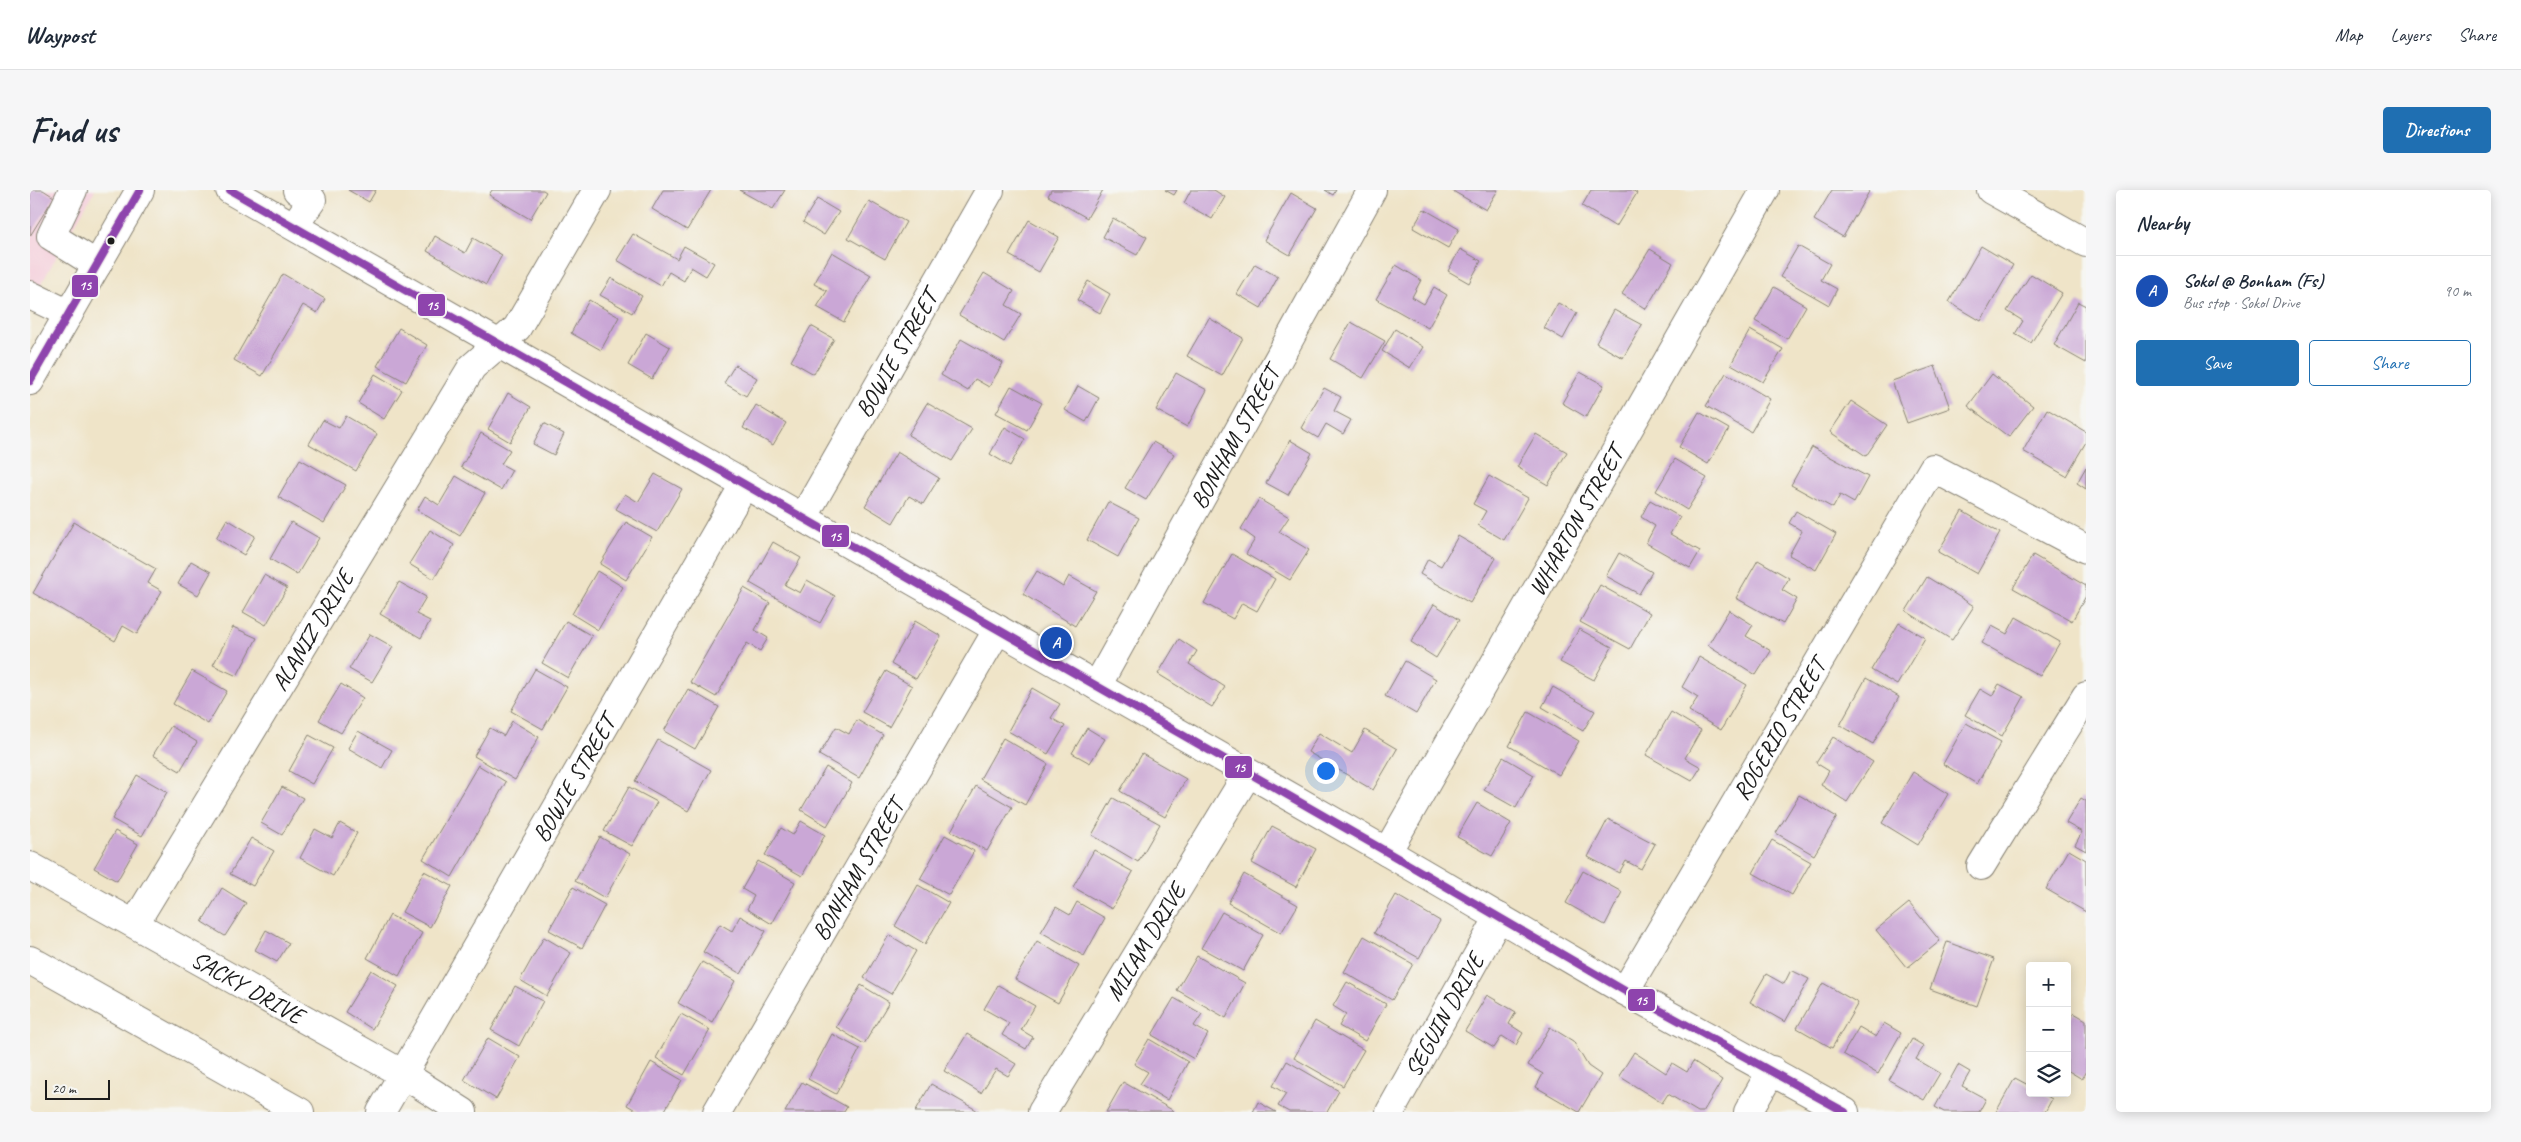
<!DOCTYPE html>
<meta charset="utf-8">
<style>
body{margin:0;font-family:Caveat,sans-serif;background:#f6f6f7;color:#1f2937}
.controls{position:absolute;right:15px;bottom:15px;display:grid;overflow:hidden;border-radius:5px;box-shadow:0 2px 12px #0003}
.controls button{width:45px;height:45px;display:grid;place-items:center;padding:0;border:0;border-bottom:1px solid #e0e1e3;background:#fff;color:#1f2937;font:25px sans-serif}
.scale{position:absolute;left:15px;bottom:12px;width:65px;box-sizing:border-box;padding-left:5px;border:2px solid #1c1c1c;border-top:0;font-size:14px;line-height:18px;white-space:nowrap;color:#1c1c1c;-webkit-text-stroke:4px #f6f6f2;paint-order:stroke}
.you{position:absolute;left:1295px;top:580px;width:18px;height:18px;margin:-12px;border:4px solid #fff;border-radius:50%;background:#1a73e8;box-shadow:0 0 0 8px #1a73e833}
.badge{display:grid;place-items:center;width:32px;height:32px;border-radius:50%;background:#1f6fb2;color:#fff;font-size:16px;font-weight:700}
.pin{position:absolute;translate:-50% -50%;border:2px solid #fff;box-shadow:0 1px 5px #0006}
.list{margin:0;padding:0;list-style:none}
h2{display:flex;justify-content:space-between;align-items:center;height:65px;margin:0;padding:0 20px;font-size:21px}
h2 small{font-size:16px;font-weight:400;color:#747a83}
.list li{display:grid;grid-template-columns:32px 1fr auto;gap:15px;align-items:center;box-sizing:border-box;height:70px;padding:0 20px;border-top:1px solid #e0e1e3}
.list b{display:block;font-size:19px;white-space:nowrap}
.list p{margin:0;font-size:16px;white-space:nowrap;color:#747a83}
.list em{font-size:16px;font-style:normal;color:#747a83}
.actions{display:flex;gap:10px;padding:15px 20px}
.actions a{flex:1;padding:11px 0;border:1px solid #1f6fb2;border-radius:5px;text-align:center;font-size:18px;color:#1f6fb2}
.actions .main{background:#1f6fb2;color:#fff}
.icon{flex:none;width:28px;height:28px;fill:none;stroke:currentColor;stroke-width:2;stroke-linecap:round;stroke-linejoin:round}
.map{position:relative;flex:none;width:2056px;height:922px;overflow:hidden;border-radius:5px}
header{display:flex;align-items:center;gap:30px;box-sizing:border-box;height:70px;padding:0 25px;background:#fff;border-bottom:1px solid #e0e1e3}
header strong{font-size:24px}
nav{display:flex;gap:28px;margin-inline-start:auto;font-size:18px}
.intro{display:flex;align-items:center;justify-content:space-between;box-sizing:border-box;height:120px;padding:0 30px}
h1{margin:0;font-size:35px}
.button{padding:12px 22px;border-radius:5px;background:#1f6fb2;color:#fff;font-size:18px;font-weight:700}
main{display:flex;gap:30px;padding:0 30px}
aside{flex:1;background:#fff;border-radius:5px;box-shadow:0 2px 12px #0003}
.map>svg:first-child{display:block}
.built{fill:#f5cfdb}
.building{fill:#caa7d6}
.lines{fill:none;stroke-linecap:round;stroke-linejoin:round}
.minor-casing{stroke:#868072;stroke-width:30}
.major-casing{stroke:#868072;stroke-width:30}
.minor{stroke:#fff;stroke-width:28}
.major{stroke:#fff;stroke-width:28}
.bus-1-casing{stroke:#f6f6f2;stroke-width:11}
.bus-1{stroke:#8e44ad;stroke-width:8}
.bus-dot{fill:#1c1c1c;stroke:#f6f6f2;stroke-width:2}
.labels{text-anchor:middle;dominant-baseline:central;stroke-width:4;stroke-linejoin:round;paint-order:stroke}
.street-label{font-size:24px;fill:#1c1c1c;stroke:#f6f6f2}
.line-badge{stroke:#f6f6f2;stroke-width:2}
.badge-label{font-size:14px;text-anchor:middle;font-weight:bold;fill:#fff}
</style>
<header>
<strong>Waypost</strong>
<nav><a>Map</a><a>Layers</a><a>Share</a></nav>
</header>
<div class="intro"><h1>Find us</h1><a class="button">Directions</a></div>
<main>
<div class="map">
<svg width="2056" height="922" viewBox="0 0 2056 922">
<rect width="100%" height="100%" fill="#f6f6f2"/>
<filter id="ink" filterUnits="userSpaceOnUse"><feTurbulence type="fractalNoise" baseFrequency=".02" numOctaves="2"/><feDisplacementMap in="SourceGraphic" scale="10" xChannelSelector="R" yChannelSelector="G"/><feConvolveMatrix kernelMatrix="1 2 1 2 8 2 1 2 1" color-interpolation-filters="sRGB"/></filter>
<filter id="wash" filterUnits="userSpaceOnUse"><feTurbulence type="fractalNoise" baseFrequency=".0096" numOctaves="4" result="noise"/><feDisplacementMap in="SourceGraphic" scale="20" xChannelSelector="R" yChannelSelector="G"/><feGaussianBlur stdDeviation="1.12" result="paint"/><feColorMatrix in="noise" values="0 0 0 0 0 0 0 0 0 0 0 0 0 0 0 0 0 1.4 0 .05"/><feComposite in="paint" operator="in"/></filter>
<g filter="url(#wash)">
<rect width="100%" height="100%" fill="#efe4c8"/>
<polygon class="built" points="0,0 65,0 0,113"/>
<g id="blocks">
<g class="building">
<polygon points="0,0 13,0 24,7 0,46"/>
<polygon points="318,0 346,0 339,12"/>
<polygon points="462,0 513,0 516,2 500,29 459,5"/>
<polygon points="633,0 681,0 657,40 622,19"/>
<polygon points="709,0 755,0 743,19"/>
<polygon points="1021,0 1073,0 1057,28 1018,6"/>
<polygon points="1135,0 1147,0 1144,5"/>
<polygon points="1161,0 1184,0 1195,7 1182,29 1154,13"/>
<polygon points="1295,0 1306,0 1303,5"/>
<polygon points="1421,0 1468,0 1456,20"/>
<polygon points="1561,0 1602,0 1607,3 1586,37 1552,16"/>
<polygon points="1802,0 1840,0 1813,47 1784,30"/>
<polygon points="1261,3 1287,18 1260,65 1234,50"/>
<polygon points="787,9 809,22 794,45 773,32"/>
<polygon points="839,11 876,32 855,69 818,48"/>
<polygon points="1394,19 1429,39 1418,58 1383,38"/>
<polygon points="1083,28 1117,47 1107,65 1073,47"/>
<polygon points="999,30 1029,47 1009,82 979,65"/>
<polygon points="603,44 647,69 654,56 684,73 676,86 661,77 654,91 639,82 631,96 587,70"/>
<polygon points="405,46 435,63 443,48 472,65 456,95 397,61"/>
<polygon points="1768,56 1800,74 1791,90 1807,99 1799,115 1750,87"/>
<polygon points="1951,56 1983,75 1951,131 1919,112"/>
<polygon points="1430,59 1451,71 1439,93 1418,81"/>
<polygon points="1620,59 1643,73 1616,119 1592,104"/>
<polygon points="802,62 841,85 814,132 787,117 797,101 784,94"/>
<polygon points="1225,74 1248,87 1231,118 1207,104"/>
<polygon points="1366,75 1391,90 1382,107 1394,114 1404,97 1417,105 1398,138 1346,109"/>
<polygon points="954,83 984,101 976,115 991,124 974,152 929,125"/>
<polygon points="253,84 295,109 287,123 273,115 232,186 204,170"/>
<polygon points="2001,84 2032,103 2001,153 1985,144 1993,131 1977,121"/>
<polygon points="581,88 612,106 602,123 570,105"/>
<polygon points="1058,91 1080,104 1070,123 1047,110"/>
<polygon points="1744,97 1776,116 1757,149 1725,131"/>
<polygon points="559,110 589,127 571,160 541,143"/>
<polygon points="2048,112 2056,116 2056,173 2024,155"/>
<polygon points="1528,113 1547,123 1533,149 1514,138"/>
<polygon points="1584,120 1612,135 1593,168 1566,153"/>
<polygon points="1179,128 1213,148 1192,186 1157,166"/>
<polygon points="1321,132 1355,151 1333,188 1300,169"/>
<polygon points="781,136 804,149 784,184 761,171"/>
<polygon points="369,138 397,155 376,192 347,176"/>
<polygon points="1365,139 1393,157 1380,178 1352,161"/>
<polygon points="1720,140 1753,159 1733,192 1701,174"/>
<polygon points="616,143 640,157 622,189 598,175"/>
<polygon points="931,149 973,173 959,197 945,189 938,201 911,185"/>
<polygon points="705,175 727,188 716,206 694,193"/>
<polygon points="1905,176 1920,218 1877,233 1862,191"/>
<polygon points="1550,182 1574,195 1556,227 1532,213"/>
<polygon points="1146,183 1177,200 1157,237 1126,220"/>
<polygon points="1696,183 1740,209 1721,242 1676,216"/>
<polygon points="345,184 372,200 354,229 328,213"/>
<polygon points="1962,184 2003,216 1979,247 1938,216"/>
<polygon points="981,196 1012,213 997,240 966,223"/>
<polygon points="1048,196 1069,208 1056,232 1035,220"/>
<polygon points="1294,198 1311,207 1304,221 1321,230 1313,244 1296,234 1288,248 1271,238"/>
<polygon points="478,203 501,217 480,252 458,239"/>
<polygon points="1821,211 1857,235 1836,266 1800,242"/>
<polygon points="897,213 942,239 922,271 878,245"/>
<polygon points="726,215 756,233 743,255 713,238"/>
<polygon points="2017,219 2056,242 2056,252 2036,286 1993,261"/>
<polygon points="1669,222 1699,239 1678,274 1649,257"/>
<polygon points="316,226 347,244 326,281 279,254 293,230 309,238"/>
<polygon points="514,233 534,244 524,265 503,254"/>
<polygon points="975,237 995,249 980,276 960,264"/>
<polygon points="451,243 480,260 471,274 482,280 471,300 431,277"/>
<polygon points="1506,244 1537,262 1518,295 1487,277"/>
<polygon points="1260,250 1282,263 1258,305 1236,293"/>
<polygon points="1123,252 1144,264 1116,310 1095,298"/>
<polygon points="1782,257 1838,287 1824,313 1810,305 1803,318 1761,295"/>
<polygon points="867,262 909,288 893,314 879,306 863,333 835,316"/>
<polygon points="270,269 316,295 294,333 248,307"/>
<polygon points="1645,269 1677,288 1657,320 1626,301"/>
<polygon points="2056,277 2056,299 2047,293"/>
<polygon points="625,284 652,299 627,342 586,319 595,304 608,312"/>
<polygon points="426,286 455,303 430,346 387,320 395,306 409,315"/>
<polygon points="1459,286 1498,308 1474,350 1448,335 1456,321 1443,314"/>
<polygon points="1229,309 1259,327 1249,342 1279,360 1260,390 1216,364 1225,349 1211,339"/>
<polygon points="1620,310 1650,327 1640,344 1670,361 1660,378 1616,353 1625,336 1611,327"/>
<polygon points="1078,312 1109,328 1088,367 1057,350"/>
<polygon points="1766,321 1806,344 1786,380 1759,365 1772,341 1759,333"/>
<polygon points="1932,321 1970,343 1947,384 1908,362"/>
<polygon points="197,329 225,346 214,365 186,348"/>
<polygon points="44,332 126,379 118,393 132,401 107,444 93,436 85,451 3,403"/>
<polygon points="261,332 289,348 267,385 240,369"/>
<polygon points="596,332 622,347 596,390 570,374"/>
<polygon points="400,340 424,355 404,389 379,374"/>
<polygon points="1428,346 1466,368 1440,413 1390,384 1398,369 1411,376"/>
<polygon points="743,352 771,368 755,395 770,403 777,390 805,406 790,433 720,393"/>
<polygon points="1589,363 1622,382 1609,404 1576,386"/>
<polygon points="1202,364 1245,389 1227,421 1212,413 1203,429 1174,413"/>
<polygon points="2003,365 2056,396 2056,406 2042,431 1983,398"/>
<polygon points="1728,370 1759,388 1752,400 1767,409 1753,434 1706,408"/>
<polygon points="161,371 181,382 168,405 148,394"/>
<polygon points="567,381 593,397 568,440 542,424"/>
<polygon points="1007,381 1033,397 1039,386 1066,401 1045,436 993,404"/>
<polygon points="234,385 257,398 236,435 213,422"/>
<polygon points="1897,387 1944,416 1922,450 1876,421"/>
<polygon points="369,392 396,407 386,424 400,431 391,448 350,424"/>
<polygon points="1570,395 1620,423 1600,459 1550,432"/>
<polygon points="714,398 740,413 725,440 738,448 730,461 717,453 686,507 660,492"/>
<polygon points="1404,414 1429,430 1406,468 1381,452"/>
<polygon points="1699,420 1723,435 1716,446 1741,461 1726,485 1678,455"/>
<polygon points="1986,427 2030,452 2010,486 1952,453 1962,436 1977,444"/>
<polygon points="536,431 562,446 538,488 512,473"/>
<polygon points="885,431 911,446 886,489 861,474"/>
<polygon points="1869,433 1895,448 1867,495 1841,480"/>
<polygon points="203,437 227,448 207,486 183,475"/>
<polygon points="1549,439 1582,457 1564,490 1530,472"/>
<polygon points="340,444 363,457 342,492 319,479"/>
<polygon points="1149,449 1167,461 1159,474 1195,497 1182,517 1128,484"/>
<polygon points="1669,467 1717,495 1691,540 1659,521 1668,507 1652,497"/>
<polygon points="1375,471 1406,489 1386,524 1355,506"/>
<polygon points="505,479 537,497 513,539 481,521"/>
<polygon points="162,481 197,501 178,534 143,514"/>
<polygon points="856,481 882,496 859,537 832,522"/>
<polygon points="1836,488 1869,507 1843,554 1810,535"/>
<polygon points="311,494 333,508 311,543 289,530"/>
<polygon points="1969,494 1994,507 1972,546 1935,525 1950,499 1962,506"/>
<polygon points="1523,497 1565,521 1553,541 1512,517"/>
<polygon points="1002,498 1030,514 1021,528 1035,536 1018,564 978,541"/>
<polygon points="658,499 689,517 665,559 634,541"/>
<polygon points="1498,522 1549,551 1529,585 1479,556"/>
<polygon points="1641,522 1671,540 1655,568 1671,577 1662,591 1616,565"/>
<polygon points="827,530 853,545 829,588 789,565 806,537 819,544"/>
<polygon points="482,531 509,547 485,590 444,566 460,538 474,546"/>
<polygon points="1936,533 1971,552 1947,594 1913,574"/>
<polygon points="141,536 167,552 150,581 123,565"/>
<polygon points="1057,538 1075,549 1060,573 1042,563"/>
<polygon points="1335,540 1367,559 1343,600 1278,562 1289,543 1322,563"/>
<polygon points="328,541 362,560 352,578 318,558"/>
<polygon points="279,545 303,558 282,594 259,581"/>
<polygon points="1803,547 1843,572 1817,612 1791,595 1799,581 1786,573"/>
<polygon points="973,548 1018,574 995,615 950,589"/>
<polygon points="628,550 681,580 658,621 605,591"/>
<polygon points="1112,564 1156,589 1135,627 1090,601"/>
<polygon points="1473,567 1504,585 1486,618 1454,600"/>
<polygon points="448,575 476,592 422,687 393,669"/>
<polygon points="796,577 822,593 797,636 771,620"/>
<polygon points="1883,582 1918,604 1888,655 1852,633"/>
<polygon points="107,585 137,602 112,646 82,629"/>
<polygon points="946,596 982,617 957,661 921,641"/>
<polygon points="252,597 273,608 252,645 231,633"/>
<polygon points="599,597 627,612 602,656 574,641"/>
<polygon points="1769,605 1807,627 1784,665 1746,643"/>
<polygon points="1083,608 1130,634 1108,672 1062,645"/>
<polygon points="2051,608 2056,611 2056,661 2045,655 2052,642 2036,633"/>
<polygon points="1447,613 1481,633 1462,666 1427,647"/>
<polygon points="1578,629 1625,654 1611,679 1596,671 1589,683 1558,667"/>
<polygon points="771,631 795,645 772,686 735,665 751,638 763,645"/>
<polygon points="310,633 327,643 303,686 270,668 285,639 302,648"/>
<polygon points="1242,636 1286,659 1266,697 1222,673"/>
<polygon points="85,641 108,654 87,691 64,678"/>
<polygon points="915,645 944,661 919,705 890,689"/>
<polygon points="570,647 600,664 575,708 545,691"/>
<polygon points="221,648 244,661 223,696 200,684"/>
<polygon points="1742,650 1781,672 1762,705 1723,683"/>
<polygon points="1064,660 1103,682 1082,719 1043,697"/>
<polygon points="2039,660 2056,670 2056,722 2016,699"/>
<polygon points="728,671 765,692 742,734 717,719 724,706 712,699"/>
<polygon points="394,681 422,696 400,737 372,722"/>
<polygon points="1553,681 1592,702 1575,735 1536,713"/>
<polygon points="1214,684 1268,715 1251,743 1198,713"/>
<polygon points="888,695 919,713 895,754 865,736"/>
<polygon points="543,697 575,715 552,758 519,740"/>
<polygon points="192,698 216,713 195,746 172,732"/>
<polygon points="1366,705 1410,731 1389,768 1344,743"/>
<polygon points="1047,712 1075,728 1054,766 1011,742 1026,717 1040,725"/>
<polygon points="1879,713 1910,751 1877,778 1846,740"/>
<polygon points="1192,722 1233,745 1213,781 1171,758"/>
<polygon points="360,725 392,743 369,786 337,768"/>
<polygon points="710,726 736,741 711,784 673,762 690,734 702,741"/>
<polygon points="236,740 259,753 247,772 225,760"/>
<polygon points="859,745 886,761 861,804 834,788"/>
<polygon points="1334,746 1383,774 1362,810 1314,782"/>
<polygon points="514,747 541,763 517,806 490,790"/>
<polygon points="1007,751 1049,776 1028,813 985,789"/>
<polygon points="1917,752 1964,769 1947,816 1900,799"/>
<polygon points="1167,766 1215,793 1196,828 1147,800"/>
<polygon points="672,772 705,791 682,832 648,813"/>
<polygon points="341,780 368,796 342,839 315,822"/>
<polygon points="1761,780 1779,789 1755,832 1720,812 1736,784 1754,794"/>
<polygon points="1317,792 1356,814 1335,851 1309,836 1316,824 1303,816"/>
<polygon points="1793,793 1828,813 1802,858 1767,838"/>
<polygon points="831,795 859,812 834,854 806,837"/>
<polygon points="968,795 1005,816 991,840 1003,847 996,859 972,845 979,833 954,819"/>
<polygon points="485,796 513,811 489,856 461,840"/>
<polygon points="1457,805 1486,822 1479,834 1493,843 1486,855 1472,846 1464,858 1435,841"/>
<polygon points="1144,808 1172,824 1164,836 1178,844 1164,869 1122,845"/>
<polygon points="2044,823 2056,830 2056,883 2052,889 2037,880 2037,834"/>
<polygon points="651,824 680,840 654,885 626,868"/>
<polygon points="1285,831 1334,860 1313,896 1264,868"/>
<polygon points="1854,833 1871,843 1848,884 1813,864 1829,837 1846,847"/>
<polygon points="1520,837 1543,851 1558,876 1571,885 1549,922 1506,897 1513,884 1498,875"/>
<polygon points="802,844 830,859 806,904 778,889"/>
<polygon points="937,844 986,874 978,886 966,879 951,903 914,881"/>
<polygon points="458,848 490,867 466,909 434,890"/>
<polygon points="1119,849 1158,872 1137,910 1110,894 1118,882 1104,874"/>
<polygon points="1882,849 1894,856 1886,869 1910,883 1894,910 1859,890"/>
<polygon points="1604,862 1636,883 1642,873 1657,882 1663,871 1692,890 1673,922 1668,922 1638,904 1632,913 1589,886"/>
<polygon points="1257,871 1309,901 1297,922 1259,922 1248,916 1256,904 1243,896"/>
<polygon points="621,872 652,890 634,922 609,922 597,915"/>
<polygon points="1928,875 1940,882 1932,896 1956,909 1949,922 1914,922 1905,917"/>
<polygon points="1985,888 2000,896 2000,903 2012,903 2022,909 2015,922 1966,922"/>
<polygon points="772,892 817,917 814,922 755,922"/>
<polygon points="1093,892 1144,921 1143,922 1076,922"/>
<polygon points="901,894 950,922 885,922"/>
<polygon points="1228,912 1246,922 1223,922"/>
</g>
</g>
</g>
<g filter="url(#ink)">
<use href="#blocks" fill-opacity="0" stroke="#868072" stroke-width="1"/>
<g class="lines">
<g class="minor-casing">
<g id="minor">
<polyline points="43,0 21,46 67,75"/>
<polyline points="200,0 1357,662 1595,801 1815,922"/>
<polyline points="1961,0 2056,53"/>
<polyline points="264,36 282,10 267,0"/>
<polyline points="0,105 39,124"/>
<path id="s1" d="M773,328L960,0"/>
<path id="s2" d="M1067,496L1342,0"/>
<path id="s3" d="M1357,662L1735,0"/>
<path id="s4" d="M0,676L373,884L433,922"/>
<polyline points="1951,676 2056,506"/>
<path id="s5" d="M105,733L442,177L487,138L567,0"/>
<polyline points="0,770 270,922"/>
<path id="s6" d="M1595,801L1903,278L2056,359"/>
<path id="s7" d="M351,922L714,295"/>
<path id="s8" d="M687,922L968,439"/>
<path id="s9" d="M1012,922L1218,583"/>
<path id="s10" d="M1360,922L1469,727"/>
<polyline points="1718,922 1742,880"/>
</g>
</g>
<g class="major-casing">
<polyline id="major" points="0,191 110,0"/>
</g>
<use href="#minor" class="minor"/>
<use href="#major" class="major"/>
<g class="bus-1-casing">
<g id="bus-1">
<polyline points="200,0 1357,662 1595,801 1815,922"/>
<polyline points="0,191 110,0"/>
</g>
</g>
<use href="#bus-1" class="bus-1"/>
</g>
</g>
<circle class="bus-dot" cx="81" cy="51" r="4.5"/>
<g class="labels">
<g class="street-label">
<text stroke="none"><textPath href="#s1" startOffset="189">BOWIE STREET</textPath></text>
<text stroke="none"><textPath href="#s2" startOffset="284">BONHAM STREET</textPath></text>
<text stroke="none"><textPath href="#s3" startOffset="381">WHARTON STREET</textPath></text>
<text stroke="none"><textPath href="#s5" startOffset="342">ALANIZ DRIVE</textPath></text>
<text stroke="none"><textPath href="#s6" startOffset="304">ROGERIO STREET</textPath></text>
<text stroke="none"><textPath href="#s7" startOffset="385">BOWIE STREET</textPath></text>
<text stroke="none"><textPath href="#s8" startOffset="280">BONHAM STREET</textPath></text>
<text stroke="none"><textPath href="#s9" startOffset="199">MILAM DRIVE</textPath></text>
<text stroke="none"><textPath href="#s4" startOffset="249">SACKY DRIVE</textPath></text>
<text stroke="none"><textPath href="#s10" startOffset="111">SEGUIN DRIVE</textPath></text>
</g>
</g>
<g class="line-badge">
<rect x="41" y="84" width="28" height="24" rx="5" fill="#8e44ad"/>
<rect x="387" y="103" width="29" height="24" rx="5" fill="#8e44ad"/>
<rect x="791" y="334" width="29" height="24" rx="5" fill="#8e44ad"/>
<rect x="1194" y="565" width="29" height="24" rx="5" fill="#8e44ad"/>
<rect x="1597" y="798" width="29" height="24" rx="5" fill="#8e44ad"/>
</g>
<g class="badge-label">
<text x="55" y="100">15</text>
<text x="402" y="120">15</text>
<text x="805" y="351">15</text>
<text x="1209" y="582">15</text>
<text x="1611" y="815">15</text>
</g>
</svg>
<div class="controls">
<button>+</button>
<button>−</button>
<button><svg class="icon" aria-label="layers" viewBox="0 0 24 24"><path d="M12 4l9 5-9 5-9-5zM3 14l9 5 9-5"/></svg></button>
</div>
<div class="scale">20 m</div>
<div class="you"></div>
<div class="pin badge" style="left:1026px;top:453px;background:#1a4fb4">A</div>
</div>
<aside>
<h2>Nearby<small></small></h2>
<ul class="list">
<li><span class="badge" style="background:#1a4fb4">A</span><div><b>Sokol @ Bonham (Fs)</b><p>Bus stop · Sokol Drive</p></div><em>90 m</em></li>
</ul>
<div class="actions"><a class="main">Save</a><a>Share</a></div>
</aside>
</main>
